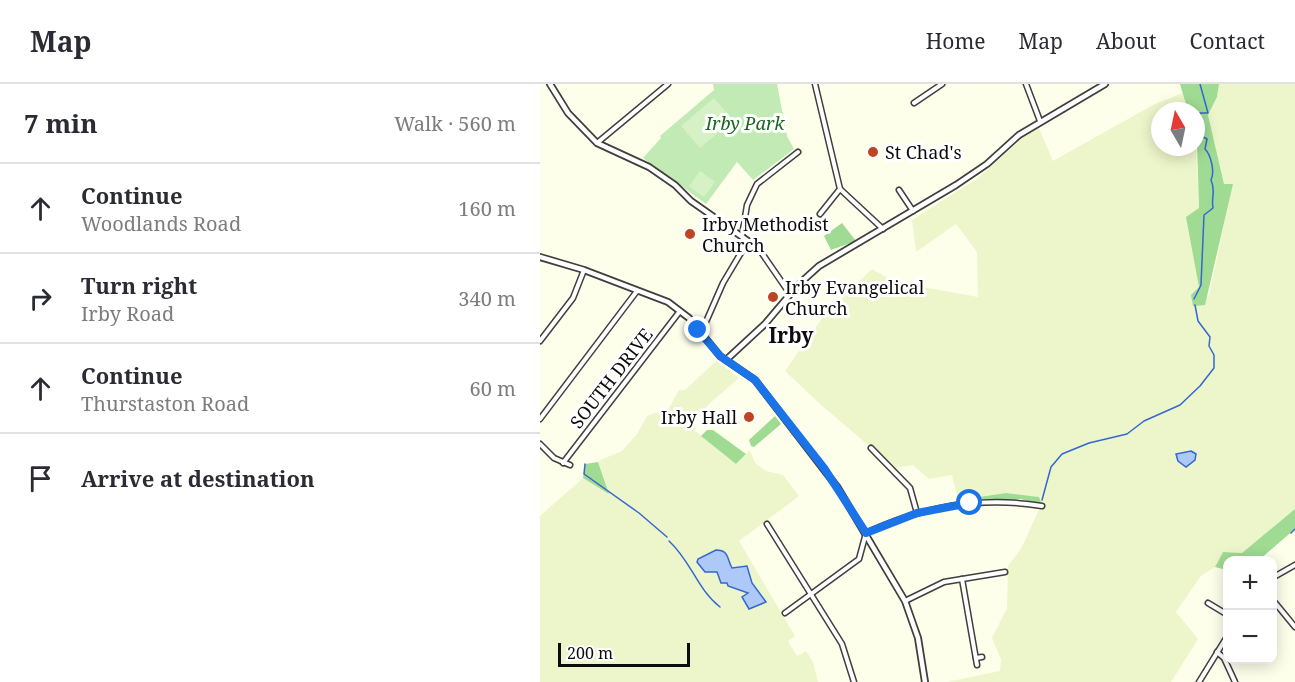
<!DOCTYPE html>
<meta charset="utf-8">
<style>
body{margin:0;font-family:"Noto Serif",serif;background:#f7f7f7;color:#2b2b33}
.controls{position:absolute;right:18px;bottom:18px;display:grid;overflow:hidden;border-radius:12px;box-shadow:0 3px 15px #0003}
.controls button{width:54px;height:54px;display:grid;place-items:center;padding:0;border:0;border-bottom:2px solid #e1e1e2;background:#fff;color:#2b2b33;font:30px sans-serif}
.compass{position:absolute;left:611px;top:18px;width:54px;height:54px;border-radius:50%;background:#fff;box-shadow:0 3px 15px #0003;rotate:351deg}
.scale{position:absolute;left:18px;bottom:15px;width:132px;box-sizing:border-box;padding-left:6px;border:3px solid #0c0c0c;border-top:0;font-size:16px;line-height:21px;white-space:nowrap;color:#0c0c0c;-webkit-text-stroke:4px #fff;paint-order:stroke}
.stop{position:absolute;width:18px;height:18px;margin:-14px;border:4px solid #1a73e8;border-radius:50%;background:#fff}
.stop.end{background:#1a73e8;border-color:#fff;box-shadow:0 2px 6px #0008}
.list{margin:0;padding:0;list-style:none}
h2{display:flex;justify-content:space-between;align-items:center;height:78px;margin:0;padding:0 24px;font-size:26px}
h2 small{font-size:20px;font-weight:400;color:#7c7c81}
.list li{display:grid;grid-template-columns:39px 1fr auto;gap:18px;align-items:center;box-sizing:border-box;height:90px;padding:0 24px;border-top:2px solid #e1e1e2}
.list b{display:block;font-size:22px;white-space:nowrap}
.list p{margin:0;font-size:20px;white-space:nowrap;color:#7c7c81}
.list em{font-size:20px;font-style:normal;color:#7c7c81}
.icon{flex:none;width:33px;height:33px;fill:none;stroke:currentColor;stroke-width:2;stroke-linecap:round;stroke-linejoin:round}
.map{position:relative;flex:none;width:755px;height:598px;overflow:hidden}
header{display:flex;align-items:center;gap:36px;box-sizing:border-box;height:84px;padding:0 30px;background:#fff;border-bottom:2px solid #e1e1e2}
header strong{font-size:28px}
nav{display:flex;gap:33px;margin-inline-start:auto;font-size:21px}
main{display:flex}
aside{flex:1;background:#fff}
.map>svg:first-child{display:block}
.farmland{fill:#edf5cb}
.green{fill:#c2eab4}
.forest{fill:#a0db93}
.pitch{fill:#d7f1c6}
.water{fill:#aec9f8;stroke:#3368d1;stroke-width:1.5}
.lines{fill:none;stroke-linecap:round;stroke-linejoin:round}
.stream{stroke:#3368d1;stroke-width:1.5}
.minor-casing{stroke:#3f3f3f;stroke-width:7}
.tertiary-casing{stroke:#3f3f3f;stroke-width:8}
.minor{stroke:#fff;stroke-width:4}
.tertiary{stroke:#fff;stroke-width:4.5}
.route{stroke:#1a73e8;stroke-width:8}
.poi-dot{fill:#bf4421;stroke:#fff;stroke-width:2}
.labels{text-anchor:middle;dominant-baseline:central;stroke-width:6;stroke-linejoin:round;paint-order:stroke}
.park-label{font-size:18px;font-style:italic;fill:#1b6520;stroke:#fff}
.poi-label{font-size:18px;fill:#0c0c0c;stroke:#fff;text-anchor:start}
.street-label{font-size:18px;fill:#0c0c0c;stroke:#fff}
.quarter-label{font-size:21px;font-weight:bold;fill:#0c0c0c;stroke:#fff}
</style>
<header>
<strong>Map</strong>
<nav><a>Home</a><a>Map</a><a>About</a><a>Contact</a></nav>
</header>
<main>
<aside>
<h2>7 min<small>Walk · 560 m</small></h2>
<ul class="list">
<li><svg class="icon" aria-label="ahead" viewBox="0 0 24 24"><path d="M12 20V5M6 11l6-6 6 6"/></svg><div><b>Continue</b><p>Woodlands Road</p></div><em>160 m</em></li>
<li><svg class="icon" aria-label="right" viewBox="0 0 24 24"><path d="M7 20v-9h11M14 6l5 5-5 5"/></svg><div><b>Turn right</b><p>Irby Road</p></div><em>340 m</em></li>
<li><svg class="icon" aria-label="ahead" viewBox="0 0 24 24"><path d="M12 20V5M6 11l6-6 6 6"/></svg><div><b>Continue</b><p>Thurstaston Road</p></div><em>60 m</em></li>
<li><svg class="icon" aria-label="arrive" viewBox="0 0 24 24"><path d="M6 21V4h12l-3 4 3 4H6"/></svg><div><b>Arrive at destination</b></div></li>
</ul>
</aside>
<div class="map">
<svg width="755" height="598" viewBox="0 0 755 598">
<rect width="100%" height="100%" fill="#feffeb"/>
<g class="farmland">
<polygon points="679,0 755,0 755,425 702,469 683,468 675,483 661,492 636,528 658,555 631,598 407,598 460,587 461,575 452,554 467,524 468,482 482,463 501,421 499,413 466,409 418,416 412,391 389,395 373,381 355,384 280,320 245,287 283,233 332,185 355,198 438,213 437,168 416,140 376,168 372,136 438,94 483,54 499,44 513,77 613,21 643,9 648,27 620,27 620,63 656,63 659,124 656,128 659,203 655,206 665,214 669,212 692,101 684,100 668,31 677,13"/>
<polygon points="176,277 199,294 169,320 155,338 155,347 196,380 210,366 215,379 226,387 243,391 259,412 199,457 255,552 248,557 257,572 266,567 273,578 278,598 0,598 0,432 43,394 69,409 58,377 82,367 97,350 107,332 129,324 139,306 145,306"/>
</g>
<polygon class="green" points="173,0 237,0 247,52 254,65 213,96 197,78 166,120 103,74 121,54 120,52 174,6"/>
<g class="forest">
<polygon points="640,0 679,0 677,13 668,31 684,100 693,100 665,221 653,222 651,211 659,203 646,133 659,124 656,27 648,27"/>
<polygon points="302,139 316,157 291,166 284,152"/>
<polygon points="235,332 241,340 214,363 211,362 209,356"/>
<polygon points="167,346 173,346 206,370 196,380 161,352"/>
<polygon points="58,378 69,410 43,394 45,380"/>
<polygon points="466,409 499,413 502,421 481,415 427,418 426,415"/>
<polygon points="755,425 755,445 719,476 688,476 687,486 675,483 683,468 702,469"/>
</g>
<g class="pitch">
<polygon points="174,14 193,36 160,64 141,42"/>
<polygon points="160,87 175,98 164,113 149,102"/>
</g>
<g class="water">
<polygon points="651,367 656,370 655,376 646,383 638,377 636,370"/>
<path d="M176,466C189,466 187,475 192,484L207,482L212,499L226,518L209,525L202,513L208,509L188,502L187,499H181L177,488H165L157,478L158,475Z"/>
</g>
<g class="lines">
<g class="stream">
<path d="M654,215L661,201L664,131L673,124C671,114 676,106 671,96C675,88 671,71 665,65L667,55L663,53L660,29H668L660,0"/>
<polyline points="45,380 44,390 99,429 127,453"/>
<polyline points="502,416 511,383 522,370 549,359 587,350 604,337 640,321 660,302 674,284 674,271 669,262 670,253 658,237 655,221"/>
<polyline points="751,449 755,445"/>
<path d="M129,457C151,477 157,505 180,523"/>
</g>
<g class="minor-casing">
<g id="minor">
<polyline points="275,0 300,105 343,145"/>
<polyline points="486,0 500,37"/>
<polyline points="374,19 402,0"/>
<polyline points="57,59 128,0"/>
<polyline points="359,106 373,127"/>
<polyline points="280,130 300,105"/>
<polyline points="202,152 207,121 217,100 258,68"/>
<polyline points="158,246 165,240 183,199 208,157 219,165 250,210"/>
<polyline points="0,257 33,214 44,186"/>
<polyline points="0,335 97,207"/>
<polyline points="0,360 14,374 30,381"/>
<polyline points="331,364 370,404 377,429"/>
<polyline points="23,379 140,227"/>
<polyline points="227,440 302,560 314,598"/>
<polyline points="732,494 755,481"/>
<polyline points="422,495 437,581"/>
<polyline points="732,515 755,543"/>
<polyline points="365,517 404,498 465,488"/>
<polyline points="668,519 688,531"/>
<path d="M245,529L319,475L326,449C381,423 441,412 502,422"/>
<polyline points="677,568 684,574 695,598"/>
<polyline points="436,574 442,573"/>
<polyline points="659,598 688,551"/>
</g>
</g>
<g class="tertiary-casing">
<g id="tertiary">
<polyline points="10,0 28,29 57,59 109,83 135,101 151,117 208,157"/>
<polyline points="0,173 44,186 128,218 149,234 180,272 215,296 298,404 365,517 378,554 385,598"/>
<polyline points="186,276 225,240 258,201 279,182 416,101 447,80 479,51 565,0"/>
</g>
</g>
<use href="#minor" class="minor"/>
<use href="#tertiary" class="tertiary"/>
</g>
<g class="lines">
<polyline class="route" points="158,246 180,272 215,296 284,384 326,449 377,429 430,419"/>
</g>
<g class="poi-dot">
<circle cx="333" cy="68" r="6"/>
<circle cx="150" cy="150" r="6"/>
<circle cx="233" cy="213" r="6"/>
<circle cx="209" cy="333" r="6"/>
</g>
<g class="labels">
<g class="park-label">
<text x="205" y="39">Irby Park</text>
</g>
<g class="poi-label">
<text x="345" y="68">St Chad's</text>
<text x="162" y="140">Irby Methodist<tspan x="162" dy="21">Church</tspan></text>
<text x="245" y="203">Irby Evangelical<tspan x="245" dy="21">Church</tspan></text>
<text x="197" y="333" text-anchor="end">Irby Hall</text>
</g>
<g class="street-label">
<text transform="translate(71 294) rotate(-52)">SOUTH DRIVE</text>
</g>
<g class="quarter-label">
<text x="251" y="251">Irby</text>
</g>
</g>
</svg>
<div class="controls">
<button>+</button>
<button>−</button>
</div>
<svg class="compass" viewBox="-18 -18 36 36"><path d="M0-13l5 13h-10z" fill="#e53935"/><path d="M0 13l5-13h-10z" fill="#7c7c81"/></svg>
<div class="scale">200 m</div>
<div class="stop" style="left:430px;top:419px"></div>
<div class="stop end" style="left:158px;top:246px"></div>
</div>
</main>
